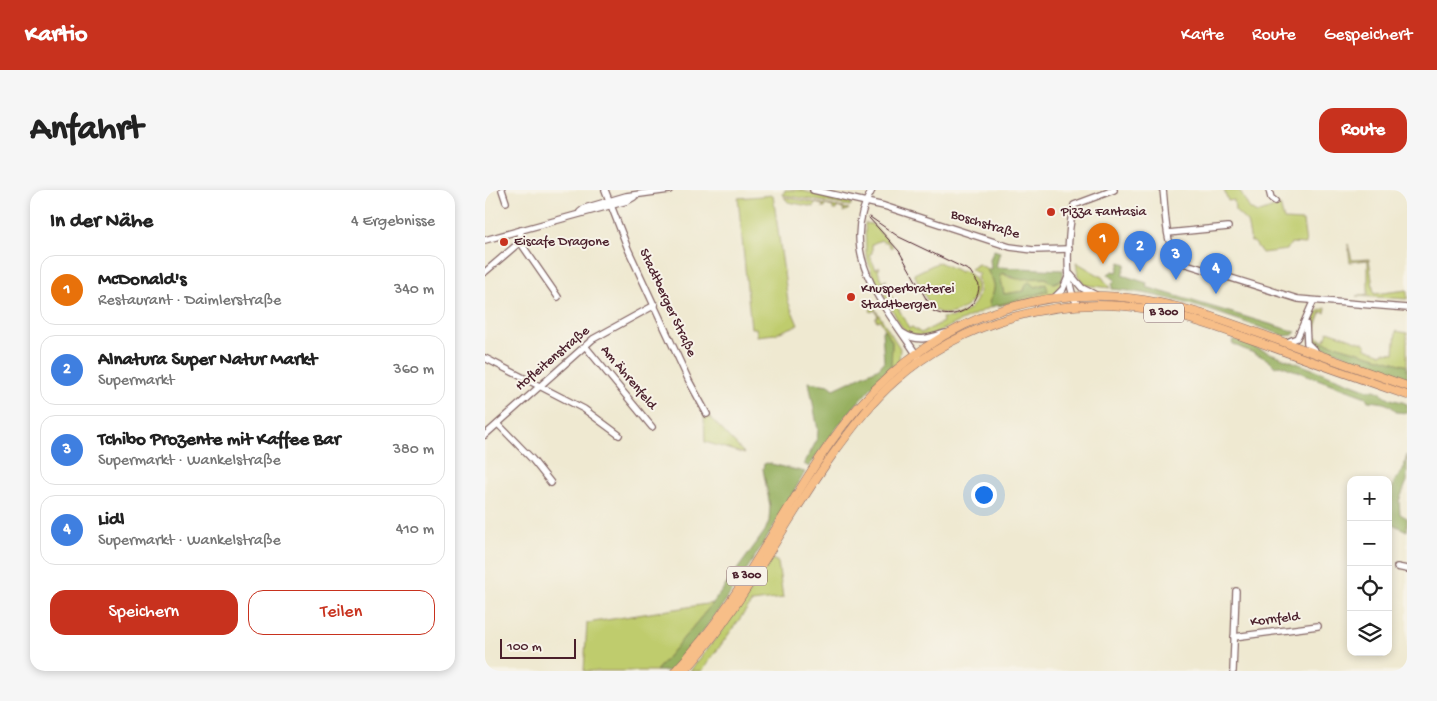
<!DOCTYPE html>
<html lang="de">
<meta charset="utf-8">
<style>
body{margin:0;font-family:"Gochi Hand",sans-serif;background:#f6f6f6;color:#222}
.controls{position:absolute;right:15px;bottom:15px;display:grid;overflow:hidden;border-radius:10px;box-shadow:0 2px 8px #0003}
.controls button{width:45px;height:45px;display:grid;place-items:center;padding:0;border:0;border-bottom:1px solid #e0e0e0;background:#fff;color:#222;font:25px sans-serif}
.scale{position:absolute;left:15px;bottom:12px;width:76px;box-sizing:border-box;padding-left:5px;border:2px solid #4a1f2b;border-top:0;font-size:14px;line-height:18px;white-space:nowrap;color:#4a1f2b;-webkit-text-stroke:4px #f7f3e8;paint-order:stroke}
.you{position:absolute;left:498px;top:304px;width:18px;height:18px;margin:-12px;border:4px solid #fff;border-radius:50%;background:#1a73e8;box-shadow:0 0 0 8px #1a73e833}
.badge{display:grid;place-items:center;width:32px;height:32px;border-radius:50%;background:#c8321e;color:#fff;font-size:16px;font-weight:700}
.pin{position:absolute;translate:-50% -41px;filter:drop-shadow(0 1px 2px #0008)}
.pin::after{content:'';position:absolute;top:26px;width:18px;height:15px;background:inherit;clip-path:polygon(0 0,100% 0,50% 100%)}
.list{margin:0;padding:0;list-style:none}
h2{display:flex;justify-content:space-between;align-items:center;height:65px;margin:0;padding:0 20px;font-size:21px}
h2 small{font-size:16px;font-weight:400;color:#767676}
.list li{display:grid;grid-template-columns:32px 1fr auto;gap:15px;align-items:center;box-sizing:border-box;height:70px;margin:0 10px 10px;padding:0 10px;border:1px solid #e0e0e0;border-radius:15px}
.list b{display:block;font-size:19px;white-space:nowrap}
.list p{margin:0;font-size:16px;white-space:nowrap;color:#767676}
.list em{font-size:16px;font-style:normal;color:#767676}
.actions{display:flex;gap:10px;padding:15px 20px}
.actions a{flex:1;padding:11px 0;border:1px solid #c8321e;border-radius:15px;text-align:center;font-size:18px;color:#c8321e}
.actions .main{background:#c8321e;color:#fff}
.icon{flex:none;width:28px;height:28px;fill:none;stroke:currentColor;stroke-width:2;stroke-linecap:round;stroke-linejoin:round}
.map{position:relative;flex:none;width:922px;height:481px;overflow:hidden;border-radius:15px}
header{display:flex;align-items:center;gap:30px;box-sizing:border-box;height:70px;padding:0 25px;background:#c8321e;color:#fff}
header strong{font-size:24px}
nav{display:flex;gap:28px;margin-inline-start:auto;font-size:18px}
.intro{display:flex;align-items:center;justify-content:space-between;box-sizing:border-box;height:120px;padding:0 30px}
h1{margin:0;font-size:35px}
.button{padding:12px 22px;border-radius:15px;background:#c8321e;color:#fff;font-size:18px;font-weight:700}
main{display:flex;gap:30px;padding:0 30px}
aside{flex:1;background:#fff;border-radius:15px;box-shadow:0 2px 8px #0003}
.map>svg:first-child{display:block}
.green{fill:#bfcc6d;stroke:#84764c}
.forest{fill:#97b060;stroke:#706846}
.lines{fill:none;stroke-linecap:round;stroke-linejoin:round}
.minor-casing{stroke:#846665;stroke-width:8}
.major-casing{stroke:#846665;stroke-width:9}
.minor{stroke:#fff;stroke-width:5.5}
.major{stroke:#f7be88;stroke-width:8}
.tram{stroke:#4a1f2b;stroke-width:1}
.poi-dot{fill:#c8321e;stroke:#f7f3e8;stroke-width:2}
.labels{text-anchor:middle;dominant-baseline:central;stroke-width:4;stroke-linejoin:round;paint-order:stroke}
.shield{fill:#f7f3e8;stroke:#7e5f64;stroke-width:1}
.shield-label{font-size:12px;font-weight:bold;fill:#4a1f2b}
.poi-label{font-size:14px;fill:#4a1f2b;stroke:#f7f3e8;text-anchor:start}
.street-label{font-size:14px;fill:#4a1f2b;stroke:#f7f3e8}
</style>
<header>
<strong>Kartio</strong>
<nav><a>Karte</a><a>Route</a><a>Gespeichert</a></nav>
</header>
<div class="intro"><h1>Anfahrt</h1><a class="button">Route</a></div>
<main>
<aside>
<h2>In der Nähe<small>4 Ergebnisse</small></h2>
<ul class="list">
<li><span class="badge" style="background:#e8710a">1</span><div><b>McDonald's</b><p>Restaurant · Daimlerstraße</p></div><em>340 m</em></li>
<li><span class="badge" style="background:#3f7fe0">2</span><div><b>Alnatura Super Natur Markt</b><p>Supermarkt</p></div><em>360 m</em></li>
<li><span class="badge" style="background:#3f7fe0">3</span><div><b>Tchibo Prozente mit Kaffee Bar</b><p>Supermarkt · Wankelstraße</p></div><em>380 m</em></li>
<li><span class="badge" style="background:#3f7fe0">4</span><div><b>Lidl</b><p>Supermarkt · Wankelstraße</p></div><em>410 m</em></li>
</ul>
<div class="actions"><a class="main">Speichern</a><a>Teilen</a></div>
</aside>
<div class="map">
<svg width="922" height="481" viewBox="0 0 922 481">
<rect width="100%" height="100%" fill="#f7f3e8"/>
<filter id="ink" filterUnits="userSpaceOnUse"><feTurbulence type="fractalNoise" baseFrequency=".02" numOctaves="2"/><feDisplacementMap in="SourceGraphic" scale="10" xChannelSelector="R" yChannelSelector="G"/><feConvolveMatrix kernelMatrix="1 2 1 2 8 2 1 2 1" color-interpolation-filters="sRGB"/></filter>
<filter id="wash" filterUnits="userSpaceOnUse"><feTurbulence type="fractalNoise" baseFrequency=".0096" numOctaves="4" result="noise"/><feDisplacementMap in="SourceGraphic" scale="20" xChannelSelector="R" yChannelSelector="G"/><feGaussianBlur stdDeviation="1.12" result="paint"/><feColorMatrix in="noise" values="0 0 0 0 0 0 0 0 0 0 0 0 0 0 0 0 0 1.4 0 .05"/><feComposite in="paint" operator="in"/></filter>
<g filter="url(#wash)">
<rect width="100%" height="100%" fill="#efe9d1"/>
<g class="green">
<polygon points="300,0 314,0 367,13 365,16 298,5"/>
<polygon points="739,0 754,0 765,19 772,23 795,15 799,30 818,31 821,54 806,53 802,60 777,63 769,52 766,52 762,32 750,21 749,10 743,11"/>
<polygon points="288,5 303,111 313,135 290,144 272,146 271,138 266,138 253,8"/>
<polygon points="299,7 364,19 358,22 359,19 352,17 351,20 348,20 348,17 341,15 340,18 337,18 338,15 330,13 329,17 303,12"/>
<polygon points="380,33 387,34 408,56 406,58 402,52 398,52 396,50 387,54 387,63 384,65 391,79 395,77 393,81 398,91 402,90 393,95 390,93 381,65"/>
<polygon points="863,54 867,70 884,69 889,104 922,100 922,109 871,106 883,104 883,70 865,72"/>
<path d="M454,72L476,82L477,80C517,97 468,138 449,119C440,110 435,95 429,84Z"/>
<polygon points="591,72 617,87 625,98 600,95 593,86"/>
<path d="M493,74L501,78L510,95L505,115L506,117L446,145C413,151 414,126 399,106L400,100L405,97L403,100L410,112L413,111L411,114L424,138L427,137L436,143L458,132L457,128C461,127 464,128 468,127C487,122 500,106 492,87L494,84L485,79Z"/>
<polygon points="517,83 526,88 561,88 569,93 578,89 573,101 566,105 513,116 515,113 562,102 558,94 551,97 540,96 539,101 519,104 515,85"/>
<polygon points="383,111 385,111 415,158 414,171 406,178 407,152 395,130 392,131 390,128 393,126 390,120 386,122 385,120 388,117 385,113 382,115"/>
<path d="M841,118L840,123L836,122L828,146L840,150L843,141L881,154V158L897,164L898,162L909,163L911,141L922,143V176L832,150L829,153C822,143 828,131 833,121Z"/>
<polygon points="219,224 222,224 260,264 220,252"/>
<polygon points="287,369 293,372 298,408 267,412 217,481 205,481 252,421"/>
<polygon points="228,413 171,481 99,481 102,433"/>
</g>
<g class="forest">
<path d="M509,60L515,62L511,77L578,80V89L569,93L564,92L561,88L532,89L517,83L515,85L519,104L539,101L541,94L544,92L551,97L561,94L563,101L506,117L504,112C513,95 509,93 501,78L506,79L505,69Z"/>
<path d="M635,72L641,74L637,85L662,93L661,97L811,142L808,145L800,146C744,127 686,104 627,99V94L630,90L623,84L628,81L632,82Z"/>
<path d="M400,139L407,152L406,178C374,208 348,241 324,277L319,274L332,250L333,240L324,192L344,195L349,199L394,178L399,172L397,141Z"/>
<path d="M748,149L883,200C892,198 898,205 906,209C911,211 917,211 922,214V223L911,222C905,212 894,212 883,211L881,207L795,175L790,177C781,164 760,162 747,153Z"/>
<polygon points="832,150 919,175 922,176 922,189 830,154 829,152"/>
<polygon points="922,265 922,291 914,311 915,324 922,328 922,341 903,332 903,314 909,292 918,280"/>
<path d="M282,273L320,282C281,352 239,420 186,481H171L228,413L280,341L284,331L285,316L278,279L279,274Z"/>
</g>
</g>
<g filter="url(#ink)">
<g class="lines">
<g class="minor-casing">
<g id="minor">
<polyline points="17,0 21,12"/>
<polyline points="120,0 143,59 204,191 222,224"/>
<polyline points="328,0 399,16 525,57 548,60 584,59"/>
<path d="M387,0C350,63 400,116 433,167"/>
<path d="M678,0C681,21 679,62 698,73L813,109L922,118"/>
<polyline points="784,0 786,8 790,11"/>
<polyline points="95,22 100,18 141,6 184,0"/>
<polyline points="683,43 743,37"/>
<polyline points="0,50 142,11 149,7"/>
<polyline points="35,52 73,107"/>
<polyline points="0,82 35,52 36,40"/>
<polyline points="586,85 597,98 611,105"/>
<polyline points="569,108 578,99 583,87"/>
<path d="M593,115C578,96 583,38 589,15L629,0"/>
<polyline points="821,134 822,153 832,163"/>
<path d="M418,143C433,153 445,148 460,143"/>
<polyline points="800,153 812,148 828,112"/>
<polyline points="100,156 167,237"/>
<polyline points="0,168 99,219 134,245"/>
<polyline points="13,234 47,269 66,293"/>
<polyline points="0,245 108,149 170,115"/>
<polyline points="912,377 922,379"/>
<polyline points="749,447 833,436"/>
<polyline points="748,481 751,401"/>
</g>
</g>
<g class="major-casing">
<g id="major">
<path d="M190,481C253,415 291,331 343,256C417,149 527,89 659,110C703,117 745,133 787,148C832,164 877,180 922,196"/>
<path d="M200,481C260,414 298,332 351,260C369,236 387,211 410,191C478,130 574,105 663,119C702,126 740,140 776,153C825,171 873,188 922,205"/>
</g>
</g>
<use href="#minor" class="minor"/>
<use href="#major" class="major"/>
<path class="tram" d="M384,28L414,61L448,121C468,131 494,119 494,95L485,81L414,47L385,27"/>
</g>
</g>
<g class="poi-dot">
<circle cx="566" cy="22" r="5"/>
<circle cx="19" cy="52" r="5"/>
<circle cx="366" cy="107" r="5"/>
</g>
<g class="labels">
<g class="shield">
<rect x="659" y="113.5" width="40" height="19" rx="4"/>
<rect x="242" y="376.5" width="40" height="19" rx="4"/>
</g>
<g class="shield-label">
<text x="679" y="123">B 300</text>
<text x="262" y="386">B 300</text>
</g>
<g class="poi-label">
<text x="576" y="22">Pizza Fantasia</text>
<text x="29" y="52">Eiscafe Dragone</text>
<text x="376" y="99">Knusperbraterei<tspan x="376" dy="16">Stadtbergen</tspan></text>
</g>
<g class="street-label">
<text transform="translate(500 35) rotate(17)">Boschstraße</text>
<text transform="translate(182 113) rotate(65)">Stadtberger Straße</text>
<text transform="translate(68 169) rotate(-40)">Hofleitenstraße</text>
<text transform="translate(143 188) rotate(50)">Am Ährenfeld</text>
<text transform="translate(790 430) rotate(-7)">Kornfeld</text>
</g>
</g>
</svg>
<div class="controls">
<button>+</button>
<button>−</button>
<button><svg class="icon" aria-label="locate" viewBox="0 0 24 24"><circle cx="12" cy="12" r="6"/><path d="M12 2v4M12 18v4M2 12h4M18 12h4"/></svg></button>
<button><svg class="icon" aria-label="layers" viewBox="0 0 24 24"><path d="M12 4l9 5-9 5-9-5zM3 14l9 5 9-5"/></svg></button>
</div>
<div class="scale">100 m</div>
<div class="you"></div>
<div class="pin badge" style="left:618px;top:74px;background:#e8710a">1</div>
<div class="pin badge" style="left:655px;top:82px;background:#3f7fe0">2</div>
<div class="pin badge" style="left:691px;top:90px;background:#3f7fe0">3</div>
<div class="pin badge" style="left:731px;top:104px;background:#3f7fe0">4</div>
</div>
</main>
